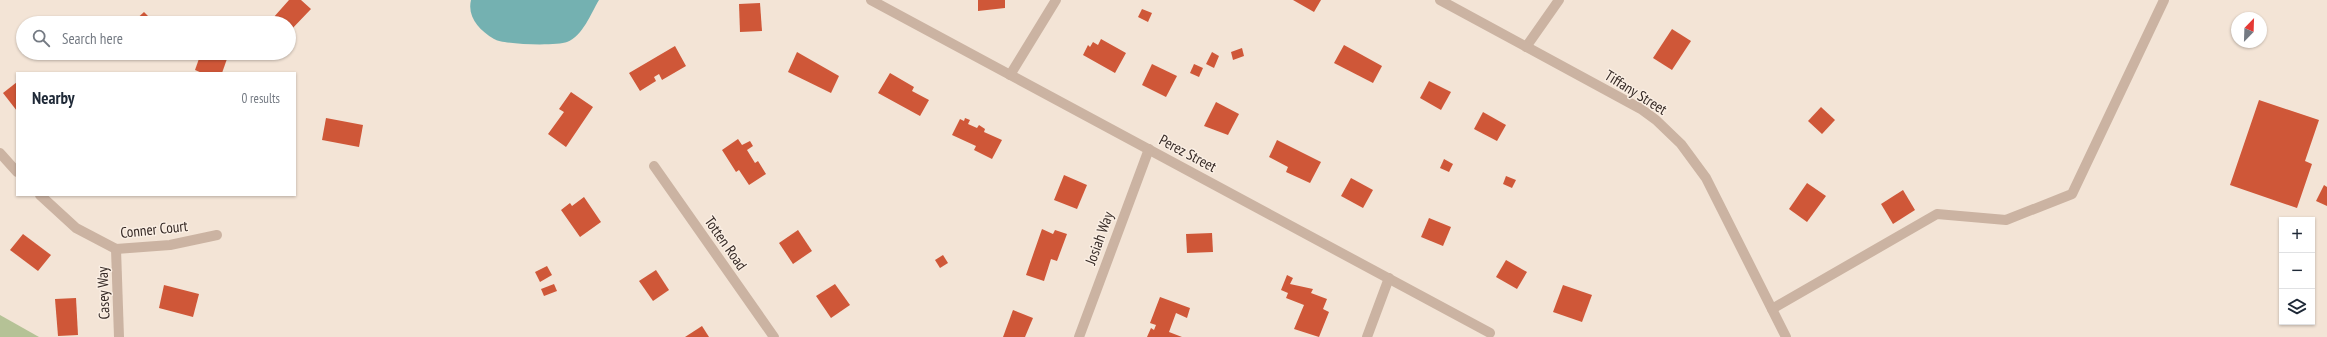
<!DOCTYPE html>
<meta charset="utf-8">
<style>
body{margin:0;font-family:"PT Sans Narrow",sans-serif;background:#f2f2f3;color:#1f2937}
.controls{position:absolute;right:12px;bottom:12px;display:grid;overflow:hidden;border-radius:0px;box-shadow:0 1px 3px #0004}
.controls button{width:36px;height:36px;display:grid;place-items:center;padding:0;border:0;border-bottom:1px solid #e0e1e3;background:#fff;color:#1f2937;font:20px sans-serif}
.compass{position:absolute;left:2231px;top:12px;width:36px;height:36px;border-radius:50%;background:#fff;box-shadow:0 1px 3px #0004;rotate:23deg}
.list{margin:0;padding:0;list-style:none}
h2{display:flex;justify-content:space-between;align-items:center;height:52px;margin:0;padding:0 16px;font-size:17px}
h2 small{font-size:13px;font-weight:400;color:#747a83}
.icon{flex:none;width:22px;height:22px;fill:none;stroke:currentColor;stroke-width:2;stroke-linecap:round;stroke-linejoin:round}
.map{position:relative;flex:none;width:2327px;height:337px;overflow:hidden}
.search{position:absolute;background:#fff;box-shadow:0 1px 3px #0004;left:16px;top:16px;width:280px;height:44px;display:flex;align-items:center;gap:10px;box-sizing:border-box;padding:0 14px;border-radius:22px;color:#747a83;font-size:15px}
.panel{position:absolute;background:#fff;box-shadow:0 1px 3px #0004;left:16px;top:72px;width:280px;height:124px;border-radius:0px}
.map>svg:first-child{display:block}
.green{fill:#b5c296}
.water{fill:#74b1b1}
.building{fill:#cf5738}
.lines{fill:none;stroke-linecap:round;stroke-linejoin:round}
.service{stroke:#cbb3a2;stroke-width:10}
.minor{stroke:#cbb3a2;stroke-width:10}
.tertiary{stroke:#cbb3a2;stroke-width:10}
.labels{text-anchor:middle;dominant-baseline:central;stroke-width:3;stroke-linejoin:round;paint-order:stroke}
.street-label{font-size:15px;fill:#352925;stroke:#faeee3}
</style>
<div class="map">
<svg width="2327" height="337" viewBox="0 0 2327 337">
<rect width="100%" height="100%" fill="#f3e4d6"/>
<polygon class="green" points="0,315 39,337 0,337"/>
<path class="water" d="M471,0H599C591,13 583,36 567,42C557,46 504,45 494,39C479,30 467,17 471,0Z"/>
<g class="building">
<polygon points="289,0 301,0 311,9 289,32 289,23 278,23 273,18"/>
<polygon points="978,0 1005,0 1005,8 978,11"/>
<polygon points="1293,0 1321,0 1314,12"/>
<polygon points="760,3 762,31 740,32 739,4"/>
<polygon points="1142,9 1152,13 1148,22 1138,17"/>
<polygon points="144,12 155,23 132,23"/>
<polygon points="1672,29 1691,41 1672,70 1653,58"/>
<polygon points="1101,39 1126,53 1115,73 1083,55 1088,45 1090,47 1093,42 1098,45"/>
<polygon points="1344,45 1382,66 1373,83 1334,63"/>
<polygon points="675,46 686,66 662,80 659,74 654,77 656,81 640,91 629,73"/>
<polygon points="1242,48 1244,56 1233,60 1231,52"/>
<polygon points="797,52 839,76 831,93 788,72"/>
<polygon points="1212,52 1219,56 1214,68 1206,64"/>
<polygon points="201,53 218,53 228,56 222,73 202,73 195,70"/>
<polygon points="1152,64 1177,76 1166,97 1142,85"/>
<polygon points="1194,64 1203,68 1199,77 1190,73"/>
<polygon points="890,73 914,87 912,91 929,100 920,116 878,93"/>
<polygon points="1429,81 1451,92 1441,110 1420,98"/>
<polygon points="17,82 17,111 3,93"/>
<polygon points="571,92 593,107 566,147 548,134 564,112 559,109"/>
<polygon points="2259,100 2319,120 2305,161 2312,164 2297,208 2230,185"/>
<polygon points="1216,102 1239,114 1228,135 1204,126"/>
<polygon points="1821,107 1835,120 1822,134 1808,121"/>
<polygon points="1483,112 1506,125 1497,141 1474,129"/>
<polygon points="326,118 363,125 359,147 322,140"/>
<polygon points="965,118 970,120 968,124 977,128 979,125 985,129 984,132 1002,140 992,159 974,150 976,146 952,135 960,119 964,121"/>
<polygon points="738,139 742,145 750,141 753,146 747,150 755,163 758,161 766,174 749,185 739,170 736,172 722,150"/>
<polygon points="1277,140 1321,162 1310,183 1286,172 1288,167 1269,157"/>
<polygon points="1444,159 1453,164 1449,172 1440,168"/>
<polygon points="1064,175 1087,185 1077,209 1054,200"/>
<polygon points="1506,176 1516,180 1512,188 1503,184"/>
<polygon points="1351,178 1373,190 1363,208 1341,196"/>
<polygon points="1807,183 1826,196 1807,222 1789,209"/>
<polygon points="2324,185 2327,187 2327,206 2316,201"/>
<polygon points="1903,190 1915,210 1893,224 1881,204"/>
<polygon points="584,197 601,222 580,237 561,210 570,203 572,206"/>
<polygon points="1429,218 1451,227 1443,246 1421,237"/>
<polygon points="1042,229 1053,234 1055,230 1067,234 1057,261 1051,259 1044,281 1026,275"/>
<polygon points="798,230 812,251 793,264 779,243"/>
<polygon points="1212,233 1213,252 1187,253 1186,234"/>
<polygon points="23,234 51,255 38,271 10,250"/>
<polygon points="943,255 948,263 940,268 935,260"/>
<polygon points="1506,260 1527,272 1517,289 1496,277"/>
<polygon points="547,266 552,275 540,282 535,272"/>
<polygon points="656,270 669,290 653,301 639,281"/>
<polygon points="1287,275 1293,278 1290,284 1313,289 1311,293 1327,299 1323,309 1329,312 1319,337 1294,329 1304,305 1286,298 1288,293 1281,290"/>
<polygon points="554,284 557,291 544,296 541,289"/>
<polygon points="835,284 850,305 831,318 816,296"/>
<polygon points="164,285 199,294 193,317 159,308"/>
<polygon points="1563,285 1592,295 1582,322 1553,312"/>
<polygon points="1160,297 1190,308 1187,318 1176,313 1169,332 1182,337 1147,337 1151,328 1154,330 1156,325 1150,323"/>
<polygon points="76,298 78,335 58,336 55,299"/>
<polygon points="1013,310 1033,318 1025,337 1003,337"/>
<polygon points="702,326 709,337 685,337"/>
</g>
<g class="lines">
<polyline class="service" points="1772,309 1937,214 2006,220 2072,194 2164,0"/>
<g class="minor">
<polyline points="871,0 1490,333"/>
<polyline points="1526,47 1559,0"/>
<polyline points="1010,75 1056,0"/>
<polyline points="0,153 17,172"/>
<polyline points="654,166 774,337"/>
<polyline points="40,195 76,228 116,249 170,245 217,235"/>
<polyline points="116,249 119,337"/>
<polyline points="1079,337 1149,149"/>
<polyline points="1367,337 1389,278"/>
</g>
<polyline class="tertiary" points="1440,0 1641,109 1656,120 1681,144 1706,178 1786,337"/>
</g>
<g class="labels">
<g class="street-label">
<text transform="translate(1636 92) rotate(32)">Tiffany Street</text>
<text transform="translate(1188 153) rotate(28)">Perez Street</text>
<text transform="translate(154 229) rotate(-6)">Conner Court</text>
<text transform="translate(1099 238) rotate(-70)">Josiah Way</text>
<text transform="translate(726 243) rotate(55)">Totten Road</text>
<text transform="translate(103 293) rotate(-92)">Casey Way</text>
</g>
</g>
</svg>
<div class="controls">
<button>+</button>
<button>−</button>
<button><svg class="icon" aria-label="layers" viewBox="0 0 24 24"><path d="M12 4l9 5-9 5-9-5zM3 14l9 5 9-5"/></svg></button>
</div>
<svg class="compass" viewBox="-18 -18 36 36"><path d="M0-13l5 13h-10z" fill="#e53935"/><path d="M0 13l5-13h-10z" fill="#747a83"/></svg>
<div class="search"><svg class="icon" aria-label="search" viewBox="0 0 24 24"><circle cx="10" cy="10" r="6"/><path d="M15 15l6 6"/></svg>Search here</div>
<section class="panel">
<h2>Nearby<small>0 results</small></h2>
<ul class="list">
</ul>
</section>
</div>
